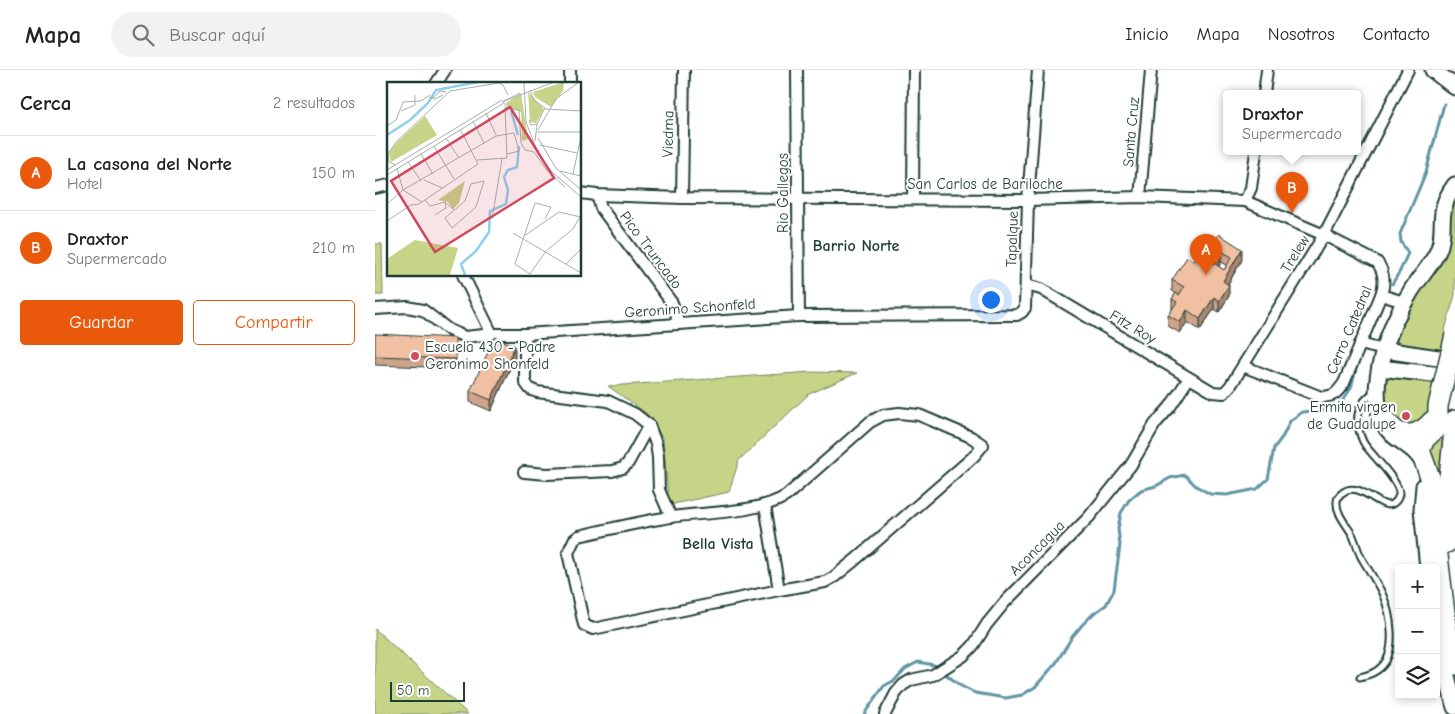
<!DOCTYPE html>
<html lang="es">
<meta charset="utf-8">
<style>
body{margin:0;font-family:"Comic Neue",sans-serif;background:#f2f2f2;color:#222}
.controls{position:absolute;right:15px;bottom:15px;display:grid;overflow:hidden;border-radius:5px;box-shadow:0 2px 8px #0003}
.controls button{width:45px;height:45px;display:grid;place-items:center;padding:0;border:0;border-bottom:1px solid #e0e0e0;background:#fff;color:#222;font:25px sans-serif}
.scale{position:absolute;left:15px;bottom:12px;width:75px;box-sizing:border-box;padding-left:5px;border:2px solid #1f3d34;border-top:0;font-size:14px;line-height:18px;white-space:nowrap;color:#1f3d34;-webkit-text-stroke:4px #fff;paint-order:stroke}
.you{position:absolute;left:615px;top:229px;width:18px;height:18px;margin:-12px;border:4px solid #fff;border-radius:50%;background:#1a73e8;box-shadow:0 0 0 8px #1a73e833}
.badge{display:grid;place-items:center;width:32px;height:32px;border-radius:50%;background:#ea580c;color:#fff;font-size:16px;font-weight:700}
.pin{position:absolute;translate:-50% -41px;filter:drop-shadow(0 1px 2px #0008)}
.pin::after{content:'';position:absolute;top:26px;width:18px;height:15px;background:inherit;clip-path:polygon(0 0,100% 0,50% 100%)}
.popup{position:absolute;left:848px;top:20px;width:138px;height:65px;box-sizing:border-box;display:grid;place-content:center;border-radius:5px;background:#fff;filter:drop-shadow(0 1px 4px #0005);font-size:16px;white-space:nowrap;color:#767676}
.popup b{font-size:19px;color:#222}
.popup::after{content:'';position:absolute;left:50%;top:100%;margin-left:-10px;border:10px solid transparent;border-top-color:#fff}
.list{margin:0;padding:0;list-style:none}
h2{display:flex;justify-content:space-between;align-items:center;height:65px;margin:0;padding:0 20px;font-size:21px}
h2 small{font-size:16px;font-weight:400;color:#767676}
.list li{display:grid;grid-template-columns:32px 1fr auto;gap:15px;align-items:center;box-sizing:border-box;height:75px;padding:0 20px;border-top:1px solid #e0e0e0}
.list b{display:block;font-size:19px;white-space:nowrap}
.list p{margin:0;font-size:16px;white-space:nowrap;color:#767676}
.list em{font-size:16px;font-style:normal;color:#767676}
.actions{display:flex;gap:10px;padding:15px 20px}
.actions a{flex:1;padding:11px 0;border:1px solid #ea580c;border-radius:5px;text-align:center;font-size:18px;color:#ea580c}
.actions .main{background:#ea580c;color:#fff}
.icon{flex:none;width:28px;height:28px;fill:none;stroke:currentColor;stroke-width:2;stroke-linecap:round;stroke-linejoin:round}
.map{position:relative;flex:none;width:1080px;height:644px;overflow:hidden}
header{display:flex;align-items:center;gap:30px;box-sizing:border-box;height:70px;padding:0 25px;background:#fff;border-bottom:1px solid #e0e0e0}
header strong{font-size:24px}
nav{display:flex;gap:28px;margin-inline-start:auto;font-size:18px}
.search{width:350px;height:45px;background:#f2f2f2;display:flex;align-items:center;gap:12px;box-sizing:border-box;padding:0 18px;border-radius:28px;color:#767676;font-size:19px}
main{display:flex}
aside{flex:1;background:#fff}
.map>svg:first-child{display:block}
.green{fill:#c6d488;stroke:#72885e}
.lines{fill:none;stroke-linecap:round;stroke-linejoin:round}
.stream{stroke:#6195a4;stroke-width:3}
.lane-casing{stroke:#1f3d34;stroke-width:9}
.street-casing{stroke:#1f3d34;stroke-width:14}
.secondary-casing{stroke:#1f3d34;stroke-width:19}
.highway-casing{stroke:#1f3d34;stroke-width:22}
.lane{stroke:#fff;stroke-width:5}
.street{stroke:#fff;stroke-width:10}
.secondary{stroke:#fff;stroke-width:15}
.highway{stroke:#fff;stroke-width:19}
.highway-bridge-casing{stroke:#1f3d34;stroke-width:22;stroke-linecap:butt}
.highway-bridge{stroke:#fff;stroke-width:19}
.wall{fill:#cfa48b;stroke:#1f3d34;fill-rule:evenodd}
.shaded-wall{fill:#a98671;stroke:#1f3d34}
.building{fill:#f1bfa2;stroke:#1f3d34;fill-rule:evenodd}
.poi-dot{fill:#d1495b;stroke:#fff;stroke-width:2}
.labels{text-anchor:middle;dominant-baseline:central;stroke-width:4;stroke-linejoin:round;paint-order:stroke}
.street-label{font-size:15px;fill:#1f3d34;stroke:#fff}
.poi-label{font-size:15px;fill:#1f3d34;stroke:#fff;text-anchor:start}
.neighbourhood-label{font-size:16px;font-weight:bold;fill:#1f3d34;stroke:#fff}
.inset-river{fill:none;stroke:#8dcfef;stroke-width:2.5}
.inset-road{fill:none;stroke:#a5b1ae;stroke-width:1}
.view{fill:#d1495b;fill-opacity:0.15;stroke:#d1495b;stroke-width:2.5}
.inset-edge{fill:none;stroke:#1f3d34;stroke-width:2.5}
</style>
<header>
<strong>Mapa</strong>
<div class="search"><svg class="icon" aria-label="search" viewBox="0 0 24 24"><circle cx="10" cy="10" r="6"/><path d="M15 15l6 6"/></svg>Buscar aquí</div>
<nav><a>Inicio</a><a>Mapa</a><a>Nosotros</a><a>Contacto</a></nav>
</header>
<main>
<aside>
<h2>Cerca<small>2 resultados</small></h2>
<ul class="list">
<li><span class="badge">A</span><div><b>La casona del Norte</b><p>Hotel</p></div><em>150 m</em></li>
<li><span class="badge">B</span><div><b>Draxtor</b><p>Supermercado</p></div><em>210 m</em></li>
</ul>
<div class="actions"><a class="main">Guardar</a><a>Compartir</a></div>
</aside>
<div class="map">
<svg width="1080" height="644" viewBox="0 0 1080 644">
<rect width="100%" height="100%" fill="#fff"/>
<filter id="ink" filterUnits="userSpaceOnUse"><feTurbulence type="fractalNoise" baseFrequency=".02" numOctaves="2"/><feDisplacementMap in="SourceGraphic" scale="10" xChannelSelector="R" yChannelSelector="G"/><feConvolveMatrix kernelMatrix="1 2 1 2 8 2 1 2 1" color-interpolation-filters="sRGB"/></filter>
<g filter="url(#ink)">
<g class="green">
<polygon points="1080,124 1080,225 1071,256 1067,280 1024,274 1020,266"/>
<polygon points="0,174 7,174 8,225 0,225"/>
<polygon points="437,302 482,303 434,324 364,390 354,422 294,435 288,369 272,344 233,316"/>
<path d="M1014,304L1062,309L1054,348L1034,362L1010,341C1010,328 1008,316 1014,304Z"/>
<polygon points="1069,348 1066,387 1066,426 1053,376"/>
<polygon points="0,559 93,644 0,644"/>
</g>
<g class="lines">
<g class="stream">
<polyline points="1017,214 1025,201 1033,183 1026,172 1025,164 1051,102 1069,34"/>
<polyline points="489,644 509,616 520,610 530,599 543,592 559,595 586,616 600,623 631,628 647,625 660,617 681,593 697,567 707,555 718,544 731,535 739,520 745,475 743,459 746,443 754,430 766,420 781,416 795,408 810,405 821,416 835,424 852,425 882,419 893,409 899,378 908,366 915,351 927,342 962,339 976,318 982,295"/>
</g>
<g class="lane-casing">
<path id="lane" d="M985,607C992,605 999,604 1005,598C1023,583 1016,543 1007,523C1001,511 993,499 986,487C983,481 981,473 978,466C973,456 961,444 962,432C962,428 964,425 967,423C986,407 1008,447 1021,431C1022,430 1024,426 1024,424C1025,412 998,386 990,375C986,369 984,361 983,354C981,339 988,330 999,322"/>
</g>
<g class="street-casing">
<g id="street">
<polyline points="195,0 195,14"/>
<polyline points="422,0 424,246"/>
<polyline points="61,14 70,0"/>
<polyline points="889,24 892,0"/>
<polyline points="0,118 14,115"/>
<path d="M205,123L222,125L307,128L653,130L765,127L870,131L949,165L1002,192C1010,203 1010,213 1006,225L969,313C961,324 960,326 946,327L868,296"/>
<polyline points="222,125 226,138 297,233 301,242 303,254"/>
<polyline points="765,127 776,0"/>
<polyline points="307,128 309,0"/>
<polyline points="538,129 539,0"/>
<polyline points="870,131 876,118 881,82"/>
<polyline points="88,205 117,264"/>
<polyline points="651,215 666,219 838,322 849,323 856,315 949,165 1033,0"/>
<polyline points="1006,225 1029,232"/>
<polyline points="0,239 32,237 48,240 74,260 90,267 117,264 150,264 424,246 642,245 647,242 650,238 653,130 663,0"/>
<polyline points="150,264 150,312 155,319 162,322 233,331 260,344 274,355 281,374 283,387 284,420 296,447"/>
<polyline points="985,274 1009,280"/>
<path d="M524,343L544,345L596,367L608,375L598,387L480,490L459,507L450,512L404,520L218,559L209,555L193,483L199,470L204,466C234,459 264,452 295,447C330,442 381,444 411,426L495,352L508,345Z"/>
<polyline points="149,402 172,404 237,401 248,398 253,393 274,355"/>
<polyline points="390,435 404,520"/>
<polyline points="510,644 521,623 528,615 536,610 558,605 588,586 598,576 612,554 630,532 714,447 756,395 780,354 795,337 814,308"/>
</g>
</g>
<g class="secondary-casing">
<g id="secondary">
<polyline points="1058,0 1080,17"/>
<polyline points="1009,280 1070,289"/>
<polyline points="1005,298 1066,305"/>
<path d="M1049,394C1045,387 1040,381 1034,377C1026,370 1017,367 1011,357C988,321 1015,254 1036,221C1044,208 1055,197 1062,183C1069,170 1066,157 1068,142C1069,132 1074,123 1080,115"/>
<polyline points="1049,416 1047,439 1053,498"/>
<polyline points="1061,564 1080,637"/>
</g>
</g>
<g class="highway-casing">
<g id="highway">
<polyline points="1068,315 1063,336 1063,351 1062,358 1050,369 1046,378 1046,383 1056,410 1056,428 1072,560 1080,595"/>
<path d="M1006,345C1010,350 1015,356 1020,360C1033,369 1048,362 1057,351"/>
<polyline points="1072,473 1073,417 1080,350"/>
</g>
</g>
<use href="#lane" class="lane"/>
<use href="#street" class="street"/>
<use href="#secondary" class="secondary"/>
<use href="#highway" class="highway"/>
<g class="highway-bridge-casing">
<polyline id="highway-bridge" points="1068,315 1080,265"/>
</g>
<use href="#highway-bridge" class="highway-bridge"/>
</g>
<g class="wall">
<path d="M844,164L867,190L853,214L854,226L844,242L839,239L825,260L812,252L805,263L793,256V245L797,239V229L801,223L797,221V210L819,191L831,185ZM846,192L852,195L849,200L844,197Z"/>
<polygon points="0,264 81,289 81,298 0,295"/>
<polygon points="140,287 116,341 95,332 95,321"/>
</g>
<g class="shaded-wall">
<polygon points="867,179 867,190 848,222 848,211"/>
<polygon points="846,181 846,192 839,205 839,193"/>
<polygon points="854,215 854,226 844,242 844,231"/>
<polygon points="839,227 839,239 825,260 825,249"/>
<polygon points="812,240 812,252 805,263 805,252"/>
<polygon points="140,276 140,287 116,341 116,330"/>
</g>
<g class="building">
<path d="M844,164L867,179L848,211L854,215L844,231L839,227L825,249L812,240L805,252L793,245L802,232L797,229L801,223L804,225L809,217L797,210L812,187L819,191L825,181L831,185ZM846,181L857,187L849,200L839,193Z"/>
<polygon points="0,264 80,268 81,289 0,286"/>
<polygon points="120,267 140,276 116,330 95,321"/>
</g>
</g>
<g class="poi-dot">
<circle cx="40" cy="286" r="5"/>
<circle cx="1031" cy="346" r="5"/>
</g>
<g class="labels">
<g class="street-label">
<text transform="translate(756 62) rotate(-85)">Santa Cruz</text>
<text transform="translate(293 64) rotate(-89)">Viedma</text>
<text x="610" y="114">San Carlos de Bariloche</text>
<text transform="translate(408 123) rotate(-90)">Rio Gallegos</text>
<text transform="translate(637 169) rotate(-88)">Tapalque</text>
<text transform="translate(276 180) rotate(53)">Pico Truncado</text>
<text transform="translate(920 184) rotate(-58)">Trelew</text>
<text transform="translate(315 238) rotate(-4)">Geronimo Schonfeld</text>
<text transform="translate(758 257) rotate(31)">Fitz Roy</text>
<text transform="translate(974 260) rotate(-67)">Cerro Catedral</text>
<text transform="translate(662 478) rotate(-45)">Aconcagua</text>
</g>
<g class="poi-label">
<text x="50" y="277">Escuela 430 - Padre<tspan x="50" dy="17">Geronimo Shonfeld</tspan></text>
<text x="1021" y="337" text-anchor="end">Ermita virgen<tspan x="1021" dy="17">de Guadalupe</tspan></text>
</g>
<g class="neighbourhood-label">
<text x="481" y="176">Barrio Norte</text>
<text x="343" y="474">Bella Vista</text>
</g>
</g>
<g transform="translate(12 12)">
<rect width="194" height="194" fill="#fff"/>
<path d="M177,0L176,9L164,25L148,15L146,10ZM141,10L157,27L149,41L143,40ZM134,11L141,57L135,59L134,30L120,25L119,21ZM38,34L50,53L4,80L2,71L10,60ZM78,99L72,121L66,127L61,120L51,118ZM28,158L71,166L63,193H0V177Z" fill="#c6d488"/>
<path class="inset-river" d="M124,29L131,53M0,53L23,38L41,21L49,8L91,0M78,193L74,182L89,169L102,150L103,129L119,122L121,108L117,95L121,88L130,85L132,64"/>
<path class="inset-road" d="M137,0L139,40L151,71L164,89L194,115M143,8L147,18L158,26L150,42M133,11L115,20L167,0M42,15L48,17L56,13M46,16L53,9L59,10M117,21L120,26L132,28L134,61L138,68L147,70M158,27L194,29M14,29L28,23V13M99,31L109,53M142,38L144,43L150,42L148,59M86,39L97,61M0,44L9,38L16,20L34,19L43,13M151,48L169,17L192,0M150,50H194M59,56L72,76M151,56L169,86L194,108M0,62L2,80L9,83M153,63L190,71M47,64L67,97M147,70L159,87L178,105M1,72L9,60L63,9L112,1L116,3L121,13M34,72L46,92M90,78L120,76L118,25M21,80L34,99M10,86L16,108L35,120M0,88L115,18M173,89L194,94M186,92L194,55M0,93L117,21M37,98L55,106M97,99L89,125L65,146L58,136L78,119L84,102ZM38,118L43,124L58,120L67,128M0,122L16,108L109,54L127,51L132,69L120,72M48,133L59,126L58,120M105,137L115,77M158,137L164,125L148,121L128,182L143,192L159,169L186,147L193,135M0,139L24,123L32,122L91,82L73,47M126,151L194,191M137,154L172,130L194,135M179,182L194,167"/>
<path class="view" d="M123,25L167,96L48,170L4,99Z"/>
<rect width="194" height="194" class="inset-edge"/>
</g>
</svg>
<div class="controls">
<button>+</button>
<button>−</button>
<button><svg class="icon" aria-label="layers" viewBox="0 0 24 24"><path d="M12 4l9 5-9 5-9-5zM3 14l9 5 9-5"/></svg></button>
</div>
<div class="scale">50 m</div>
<div class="you"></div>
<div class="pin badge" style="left:831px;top:205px">A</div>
<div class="pin badge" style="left:917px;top:143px">B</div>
<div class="popup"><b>Draxtor</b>Supermercado</div>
</div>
</main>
